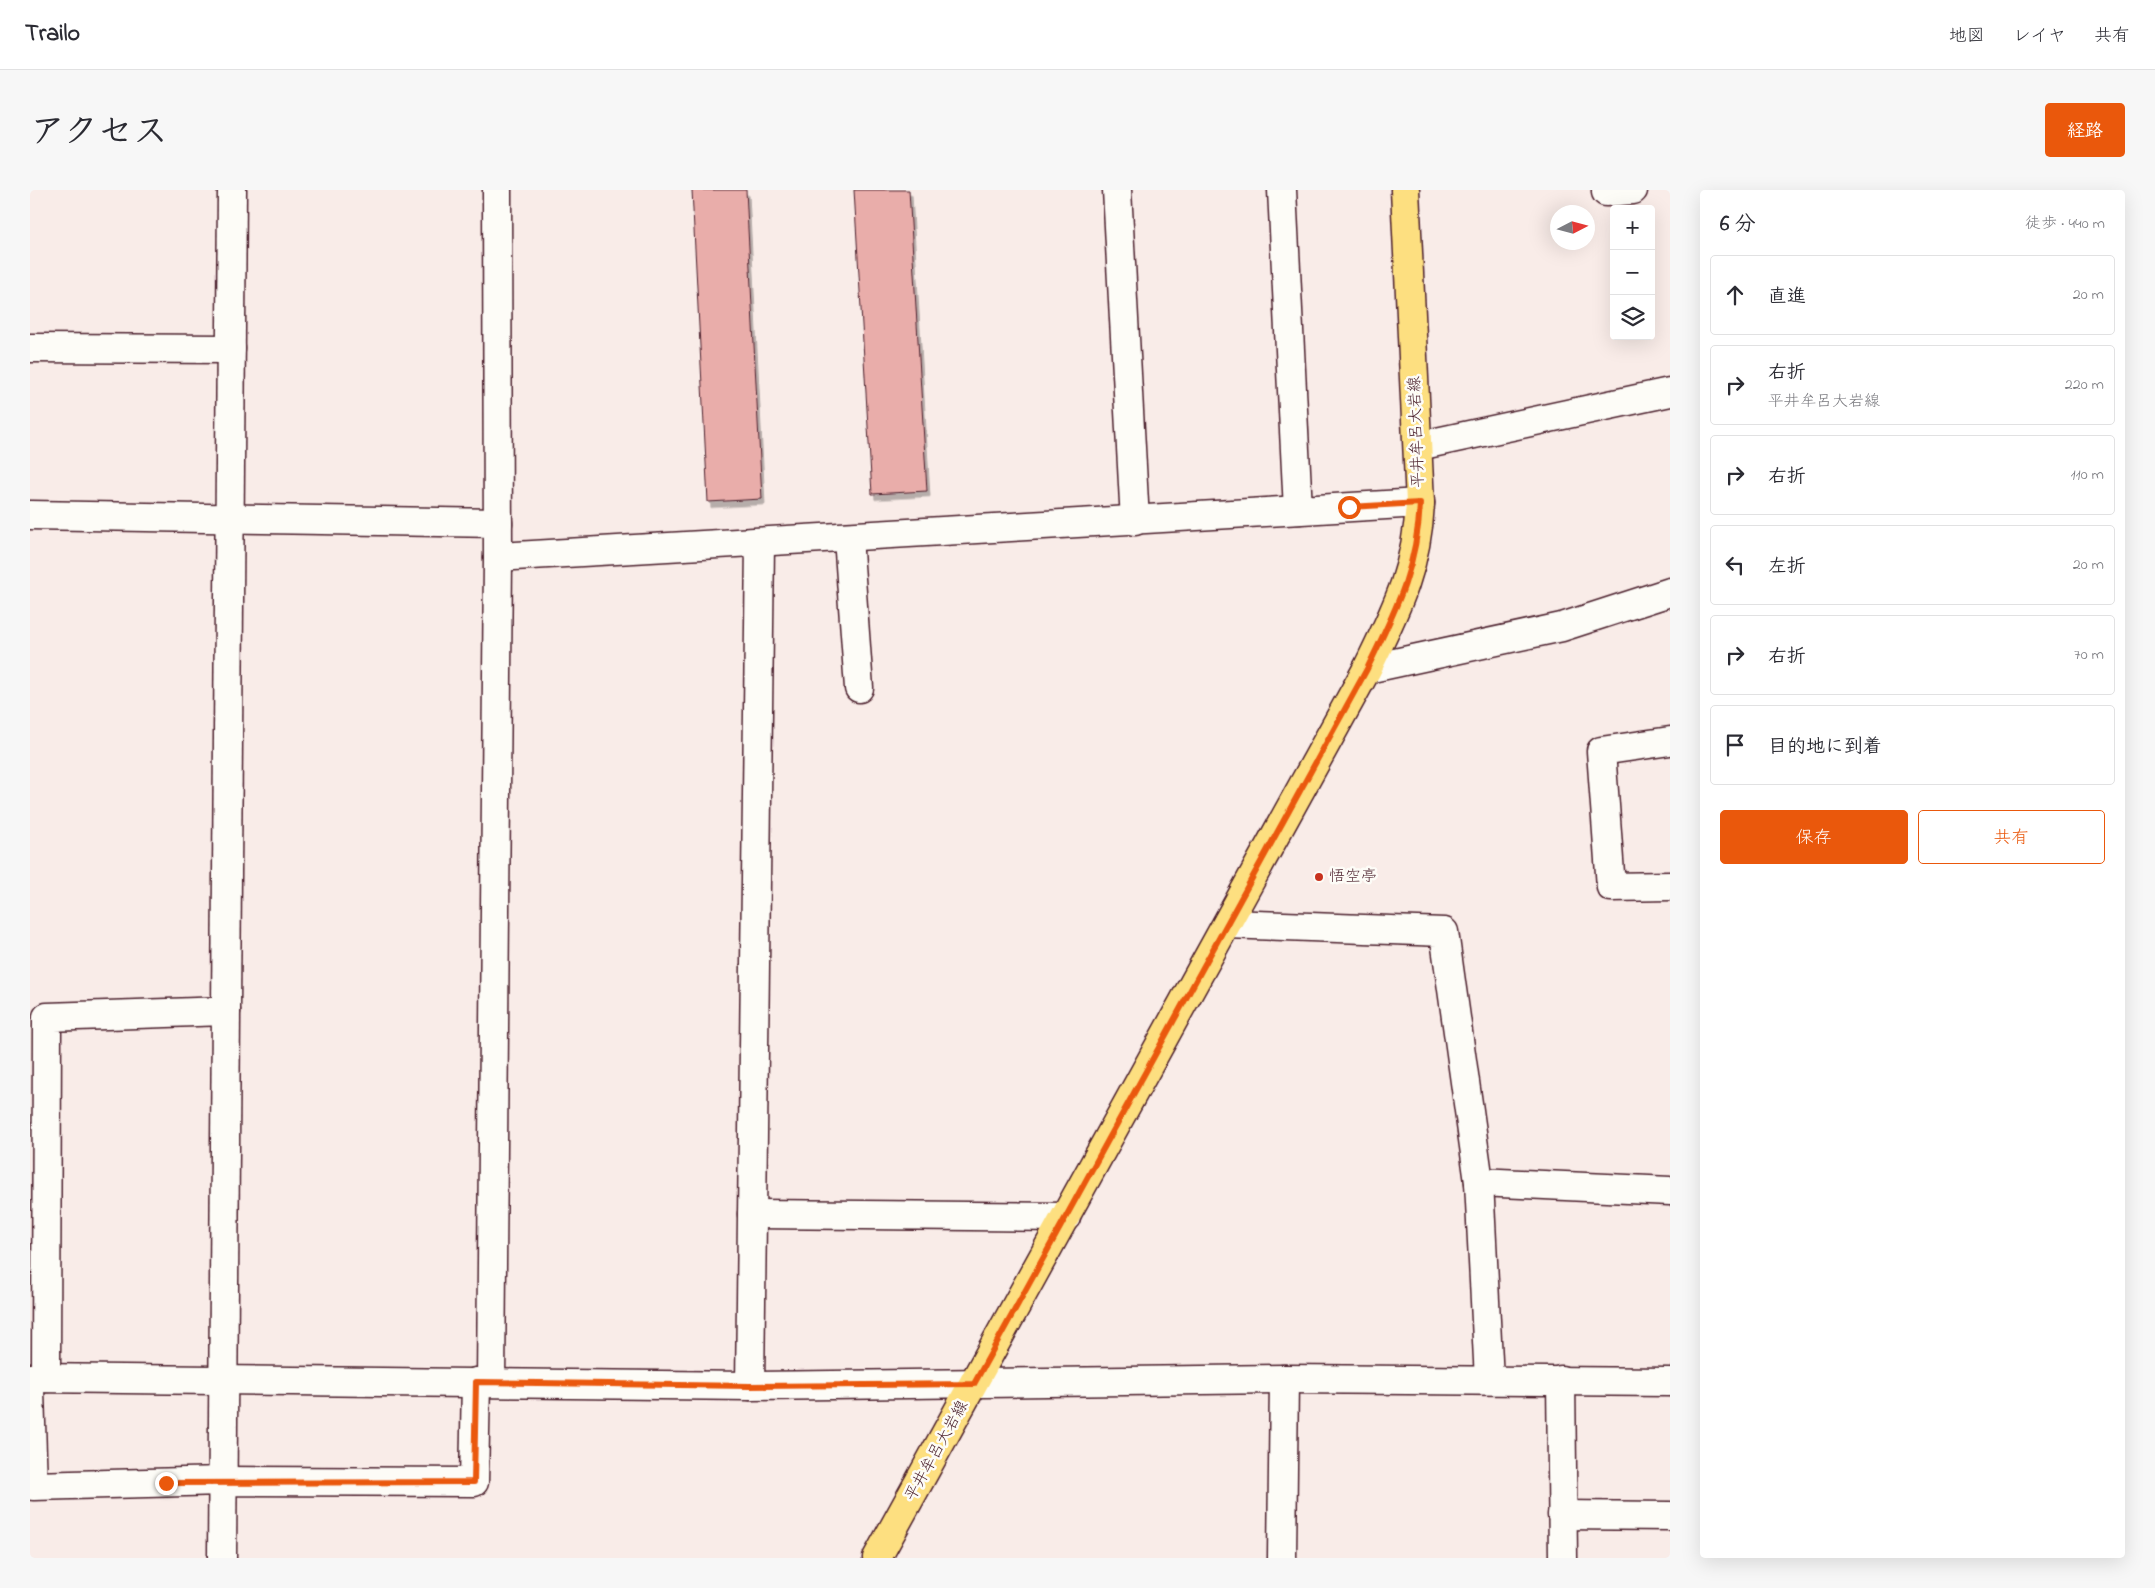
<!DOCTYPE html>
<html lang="ja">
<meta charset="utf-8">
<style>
body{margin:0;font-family:"Indie Flower","Klee One",sans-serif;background:#f7f7f7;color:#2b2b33}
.controls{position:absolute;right:15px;top:15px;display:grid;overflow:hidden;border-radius:5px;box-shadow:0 5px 20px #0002}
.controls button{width:45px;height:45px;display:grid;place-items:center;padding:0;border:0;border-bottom:1px solid #e1e1e2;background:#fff;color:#2b2b33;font:25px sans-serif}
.compass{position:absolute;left:1520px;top:15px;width:45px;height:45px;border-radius:50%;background:#fff;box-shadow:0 5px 20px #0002;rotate:84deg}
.stop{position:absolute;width:15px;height:15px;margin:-11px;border:4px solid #ea580c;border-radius:50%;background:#fff}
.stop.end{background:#ea580c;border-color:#fff;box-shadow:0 1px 5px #0008}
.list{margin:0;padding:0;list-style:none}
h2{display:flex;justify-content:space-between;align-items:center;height:65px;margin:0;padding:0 20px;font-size:21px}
h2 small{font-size:16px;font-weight:400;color:#7c7c81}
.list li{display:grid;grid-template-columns:32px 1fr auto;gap:15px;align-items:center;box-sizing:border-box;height:80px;margin:0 10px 10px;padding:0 10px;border:1px solid #e1e1e2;border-radius:5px}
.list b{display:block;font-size:19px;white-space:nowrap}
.list p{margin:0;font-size:16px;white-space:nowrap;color:#7c7c81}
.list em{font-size:16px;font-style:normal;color:#7c7c81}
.actions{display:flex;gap:10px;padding:15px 20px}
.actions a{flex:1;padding:11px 0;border:1px solid #ea580c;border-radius:5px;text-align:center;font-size:18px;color:#ea580c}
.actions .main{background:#ea580c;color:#fff}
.icon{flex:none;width:28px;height:28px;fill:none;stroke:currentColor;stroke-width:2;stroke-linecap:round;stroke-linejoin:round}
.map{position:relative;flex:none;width:1640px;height:1368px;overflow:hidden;border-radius:5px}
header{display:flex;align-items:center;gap:30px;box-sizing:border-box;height:70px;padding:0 25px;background:#fff;border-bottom:1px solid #e1e1e2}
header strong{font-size:24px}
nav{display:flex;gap:28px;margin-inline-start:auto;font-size:18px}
.intro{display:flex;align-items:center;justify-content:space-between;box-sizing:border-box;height:120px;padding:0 30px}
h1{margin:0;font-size:35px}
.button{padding:12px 22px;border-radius:5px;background:#ea580c;color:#fff;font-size:18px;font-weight:700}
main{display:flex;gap:30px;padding:0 30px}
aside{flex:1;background:#fff;border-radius:5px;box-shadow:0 5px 20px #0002}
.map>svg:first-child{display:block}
.building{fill:#e9adaa;stroke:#4a1f2b;filter:url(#shadow)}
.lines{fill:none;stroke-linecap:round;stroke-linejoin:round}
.minor-casing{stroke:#4a1f2b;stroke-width:31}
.major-casing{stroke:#4a1f2b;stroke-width:31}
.minor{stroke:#fdfcf7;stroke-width:28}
.major{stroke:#fddf80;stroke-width:28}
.route{stroke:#ea580c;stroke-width:6}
.poi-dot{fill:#c8321e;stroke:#fdfcf7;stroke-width:2}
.labels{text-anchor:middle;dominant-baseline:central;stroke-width:5;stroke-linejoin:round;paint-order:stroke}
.street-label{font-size:16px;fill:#4a1f2b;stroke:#fdfcf7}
.poi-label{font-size:16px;fill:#4a1f2b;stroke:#fdfcf7;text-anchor:start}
</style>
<header>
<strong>Trailo</strong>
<nav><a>地図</a><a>レイヤ</a><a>共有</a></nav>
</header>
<div class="intro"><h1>アクセス</h1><a class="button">経路</a></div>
<main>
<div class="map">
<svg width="1640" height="1368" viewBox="0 0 1640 1368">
<defs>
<filter id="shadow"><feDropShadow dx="3" dy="5.5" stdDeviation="0" flood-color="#0004"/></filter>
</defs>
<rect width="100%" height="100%" fill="#f9ece8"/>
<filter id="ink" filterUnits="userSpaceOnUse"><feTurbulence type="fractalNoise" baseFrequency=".02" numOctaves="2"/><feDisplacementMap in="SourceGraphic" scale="10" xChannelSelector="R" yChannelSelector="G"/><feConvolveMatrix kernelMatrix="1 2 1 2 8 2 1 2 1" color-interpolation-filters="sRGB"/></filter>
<g filter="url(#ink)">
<g class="building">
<polygon points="662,0 716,0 732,309 678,312"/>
<polygon points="824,0 879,0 897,301 842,304"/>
</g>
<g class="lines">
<g class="minor-casing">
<g id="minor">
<polyline points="1087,0 1105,331"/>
<polyline points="1252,0 1268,320"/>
<polyline points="1576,0 1576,2 1603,0"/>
<polyline points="0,158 201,159"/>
<polyline points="1388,256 1640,202"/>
<polyline points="0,325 468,333"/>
<polyline points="818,348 829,498"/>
<polyline points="468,367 1390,313"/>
<polyline points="1337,479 1532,437 1640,402"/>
<polyline points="1640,551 1571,561 1581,697 1640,696"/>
<polyline points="1197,734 1414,742 1449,992 1459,1190"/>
<polyline points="1449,992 1640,1001"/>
<polyline points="722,1024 1036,1027"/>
<polyline points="0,1188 720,1196 1254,1189 1640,1192"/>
<polyline points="16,1188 17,827 196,821"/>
<polyline points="1531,1190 1533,1368"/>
<polyline points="461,1192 468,367 467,0"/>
<polyline points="720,1196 730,353"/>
<polyline points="0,1201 3,1296 193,1291 444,1292 446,1192"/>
<polyline points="1532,1325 1640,1326"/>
<polyline points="192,1368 202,0"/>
<polyline points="1252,1368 1254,1189"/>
</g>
</g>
<g class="major-casing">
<path id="major" d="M847,1368L1337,479C1365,421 1387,380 1390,313L1375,0"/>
</g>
<use href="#minor" class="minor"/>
<use href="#major" class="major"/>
</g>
</g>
<g class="lines" filter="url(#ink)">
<path class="route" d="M136,1293L444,1292L446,1192L720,1196L944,1194L1337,479C1365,421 1387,380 1390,313L1319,317"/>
</g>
<circle class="poi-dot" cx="1289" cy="687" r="5"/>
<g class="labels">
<g class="street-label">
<text transform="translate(1387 242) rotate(-92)">平井牟呂大岩線</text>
<text transform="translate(907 1261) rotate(-61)">平井牟呂大岩線</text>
</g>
<g class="poi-label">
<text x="1299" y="687">悟空亭</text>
</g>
</g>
</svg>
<div class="controls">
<button>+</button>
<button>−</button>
<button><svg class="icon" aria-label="layers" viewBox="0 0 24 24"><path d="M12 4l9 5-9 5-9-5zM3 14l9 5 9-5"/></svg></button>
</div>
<svg class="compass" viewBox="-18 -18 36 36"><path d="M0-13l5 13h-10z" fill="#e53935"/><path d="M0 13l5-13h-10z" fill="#7c7c81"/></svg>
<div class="stop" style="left:1319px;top:317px"></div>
<div class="stop end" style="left:136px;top:1293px"></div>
</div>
<aside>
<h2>6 分<small>徒歩 · 440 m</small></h2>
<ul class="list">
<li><svg class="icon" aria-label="ahead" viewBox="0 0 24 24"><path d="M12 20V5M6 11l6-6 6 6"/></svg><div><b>直進</b></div><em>20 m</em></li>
<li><svg class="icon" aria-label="right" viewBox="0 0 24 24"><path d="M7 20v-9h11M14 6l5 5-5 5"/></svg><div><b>右折</b><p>平井牟呂大岩線</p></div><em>220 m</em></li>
<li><svg class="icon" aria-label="right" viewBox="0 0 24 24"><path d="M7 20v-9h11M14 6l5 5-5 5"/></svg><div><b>右折</b></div><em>110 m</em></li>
<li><svg class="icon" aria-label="left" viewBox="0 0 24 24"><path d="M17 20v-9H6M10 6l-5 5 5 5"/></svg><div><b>左折</b></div><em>20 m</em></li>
<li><svg class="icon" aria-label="right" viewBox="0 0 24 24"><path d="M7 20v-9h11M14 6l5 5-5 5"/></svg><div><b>右折</b></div><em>70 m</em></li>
<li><svg class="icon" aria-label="arrive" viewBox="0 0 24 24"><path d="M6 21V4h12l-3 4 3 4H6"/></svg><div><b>目的地に到着</b></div></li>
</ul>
<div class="actions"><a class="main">保存</a><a>共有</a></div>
</aside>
</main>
